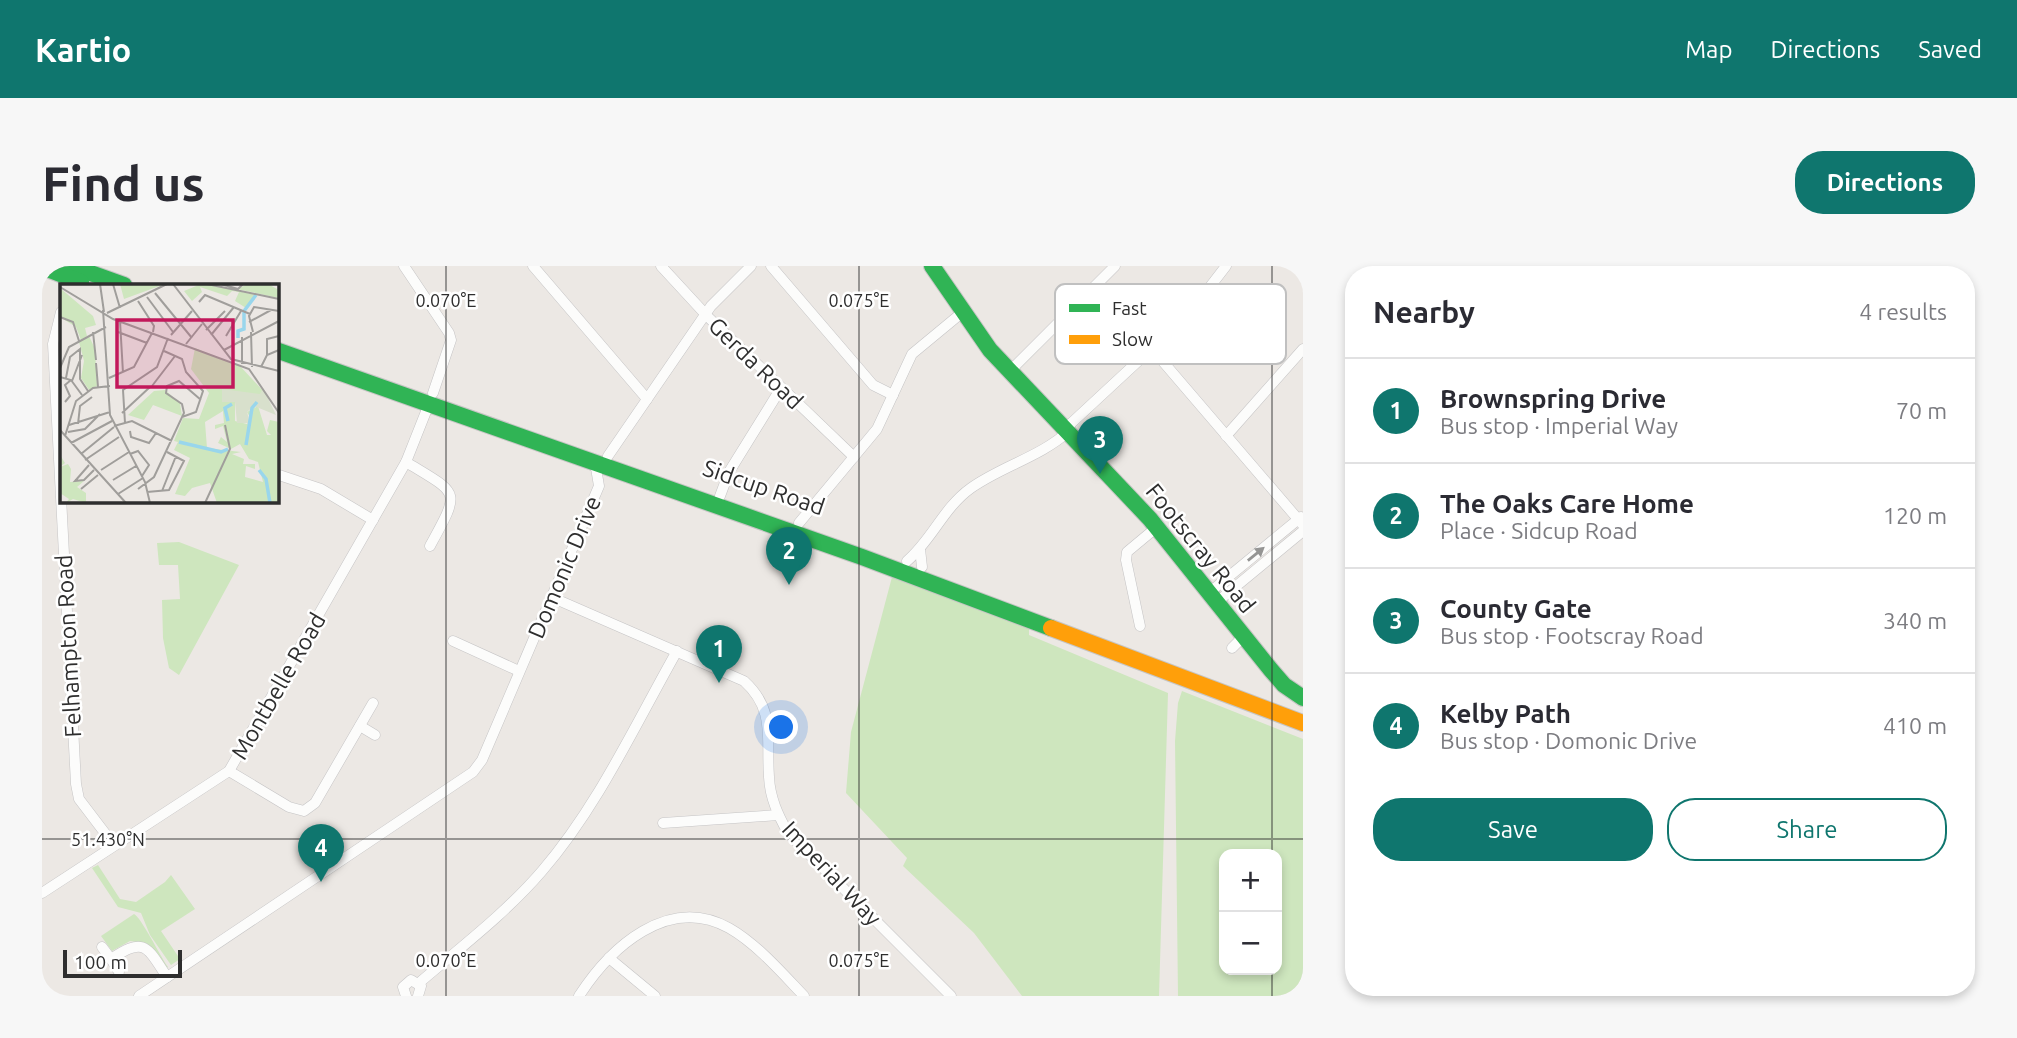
<!DOCTYPE html>
<meta charset="utf-8">
<style>
body{margin:0;font-family:Ubuntu,sans-serif;background:#f7f7f7;color:#2b2b33}
.controls{position:absolute;right:21px;bottom:21px;display:grid;overflow:hidden;border-radius:14px;box-shadow:0 4px 10px #0003}
.controls button{width:63px;height:63px;display:grid;place-items:center;padding:0;border:0;border-bottom:2px solid #e1e1e2;background:#fff;color:#2b2b33;font:35px sans-serif}
.scale{position:absolute;left:21px;bottom:18px;width:119px;box-sizing:border-box;padding-left:7px;border:4px solid #2e2e2e;border-top:0;font-size:19px;line-height:24px;white-space:nowrap;color:#2e2e2e;-webkit-text-stroke:5px #fff;paint-order:stroke}
.you{position:absolute;left:740px;top:462px;width:24px;height:24px;margin:-18px;border:5px solid #fff;border-radius:50%;background:#1a73e8;box-shadow:0 0 0 10px #1a73e833}
.badge{display:grid;place-items:center;width:46px;height:46px;border-radius:50%;background:#0f766e;color:#fff;font-size:23px;font-weight:700}
.pin{position:absolute;translate:-50% -58px;filter:drop-shadow(0 2px 4px #0008)}
.pin::after{content:'';position:absolute;top:37px;width:24px;height:21px;background:inherit;clip-path:polygon(0 0,100% 0,50% 100%)}
.list{margin:0;padding:0;list-style:none}
h2{display:flex;justify-content:space-between;align-items:center;height:91px;margin:0;padding:0 28px;font-size:30px}
h2 small{font-size:23px;font-weight:400;color:#7c7c81}
.list li{display:grid;grid-template-columns:46px 1fr auto;gap:21px;align-items:center;box-sizing:border-box;height:105px;padding:0 28px;border-top:2px solid #e1e1e2}
.list b{display:block;font-size:26px;white-space:nowrap}
.list p{margin:0;font-size:23px;white-space:nowrap;color:#7c7c81}
.list em{font-size:23px;font-style:normal;color:#7c7c81}
.actions{display:flex;gap:14px;padding:21px 28px}
.actions a{flex:1;padding:16px 0;border:2px solid #0f766e;border-radius:28px;text-align:center;font-size:24px;color:#0f766e}
.actions .main{background:#0f766e;color:#fff}
.map{position:relative;flex:none;width:1261px;height:730px;overflow:hidden;border-radius:28px}
header{display:flex;align-items:center;gap:42px;box-sizing:border-box;height:98px;padding:0 35px;background:#0f766e;color:#fff}
header strong{font-size:33px}
nav{display:flex;gap:38px;margin-inline-start:auto;font-size:24px}
.intro{display:flex;align-items:center;justify-content:space-between;box-sizing:border-box;height:168px;padding:0 42px}
h1{margin:0;font-size:49px}
.button{padding:18px 32px;border-radius:28px;background:#0f766e;color:#fff;font-size:24px;font-weight:700}
main{display:flex;gap:42px;padding:0 42px}
aside{flex:1;background:#fff;border-radius:28px;box-shadow:0 4px 10px #0003}
.map>svg:first-child{display:block}
.green{fill:#cee6be;fill-rule:evenodd}
.lines{fill:none;stroke-linecap:round;stroke-linejoin:round}
.street-casing{stroke:#c5c4c5;stroke-width:11}
.fast-casing{stroke:#c6c5c4;stroke-width:18}
.slow-casing{stroke:#c6c5c4;stroke-width:18}
.street{stroke:#fcfcfb;stroke-width:10}
.fast{stroke:#30b455;stroke-width:16}
.slow{stroke:#ff9f0a;stroke-width:16}
.oneway{fill:#959594}
.ticks{fill:none;stroke:#2e2e2e;stroke-width:2;stroke-opacity:0.45}
.labels{text-anchor:middle;dominant-baseline:central;stroke-width:5;stroke-linejoin:round;paint-order:stroke}
.street-label{font-size:23px;fill:#2e2e2e;stroke:#fff}
.inset-river{fill:none;stroke:#99d6ec;stroke-width:3.5}
.inset-road{fill:none;stroke:#a09e9b;stroke-width:2}
.view{fill:#c2185b;fill-opacity:0.15;stroke:#c2185b;stroke-width:3.5}
.inset-edge{fill:none;stroke:#2e2e2e;stroke-width:3.5}
.key{fill:#fff;stroke:#c0c0c0;stroke-width:2}
.key-label{font-size:19px;fill:#2e2e2e}
.ticks-label{font-size:18px;text-anchor:middle;fill:#2e2e2e;stroke:#fff;stroke-width:5;stroke-linejoin:round;paint-order:stroke}
</style>
<header>
<strong>Kartio</strong>
<nav><a>Map</a><a>Directions</a><a>Saved</a></nav>
</header>
<div class="intro"><h1>Find us</h1><a class="button">Directions</a></div>
<main>
<div class="map">
<svg width="1261" height="730" viewBox="0 0 1261 730">
<rect width="100%" height="100%" fill="#ece8e4"/>
<g class="green">
<polygon points="137,276 197,299 137,409 127,402 121,372 120,334 138,333 136,299 117,299 115,277"/>
<polygon points="850,311 987,362 987,369 1126,427 1117,730 980,730 932,667 861,600 865,592 804,527 809,466"/>
<path d="M1140,425L1261,473V730H1136L1133,475L1136,437ZM1182,588H1235V704H1182Z"/>
<polygon points="56,599 78,633 94,636 123,616 129,609 153,643 119,665 138,693 129,699 108,669 99,647 76,641 50,602"/>
<path d="M92,648C99,651 118,690 126,701L123,703L103,677L88,675L70,685L59,670Z"/>
</g>
<g class="lines">
<g class="street-casing">
<g id="street">
<polyline points="362,0 407,67 409,74 391,127"/>
<polyline points="491,0 605,133"/>
<polyline points="619,0 666,51 812,191"/>
<polyline points="729,0 831,119 851,129"/>
<polyline points="19,46 11,78 34,518 37,533 72,579"/>
<polyline points="1111,84 1261,259"/>
<polyline points="967,106 1073,0"/>
<polyline points="1024,162 1147,48 1184,0"/>
<polyline points="1184,170 1261,83"/>
<polyline points="566,190 669,40 709,0"/>
<path d="M364,196C418,229 419,223 388,280"/>
<polyline points="234,208 279,223 331,254"/>
<polyline points="678,230 687,206 739,122"/>
<polyline points="757,257 835,163 870,88 922,45"/>
<polyline points="878,283 880,301"/>
<path d="M865,295C890,274 901,242 929,222C960,200 998,191 1027,165"/>
<polyline points="1168,326 1259,251"/>
<path d="M509,331L702,415C734,444 724,472 727,511C728,532 736,549 746,567L909,730"/>
<polyline points="1175,336 1261,265"/>
<polyline points="1098,360 1084,294 1085,286 1115,261"/>
<polyline points="411,375 477,405"/>
<polyline points="1190,382 1202,370"/>
<polyline points="318,460 333,469"/>
<polyline points="187,505 247,541 262,545 273,537 331,437"/>
<polyline points="621,557 736,549"/>
<polyline points="0,627 187,505 364,196 387,138"/>
<path d="M60,681L69,693C103,670 105,681 125,711"/>
<polyline points="567,692 613,730"/>
<polyline points="69,693 77,706"/>
<path d="M377,717C419,681 464,647 500,605C556,540 593,459 635,385"/>
<polyline points="97,730 431,506 440,494 557,220 553,196"/>
<polyline points="364,730 361,721 369,714 379,720 376,730"/>
<path d="M537,730C568,682 626,628 687,662C715,678 740,707 762,730"/>
</g>
</g>
<g class="fast-casing">
<g id="fast">
<polyline points="29,0 82,19"/>
<polyline points="890,0 948,84 1108,253 1229,404 1242,419 1261,432"/>
<polyline points="0,1 39,16"/>
<polyline points="234,84 820,291 1009,362"/>
</g>
</g>
<g class="slow-casing">
<polyline id="slow" points="1009,362 1261,457"/>
</g>
<use href="#street" class="street"/>
<use href="#fast" class="fast"/>
<use href="#slow" class="slow"/>
</g>
<defs><path id="oneway-solid" d="M-6-.8H1V-3.2L6.5 0L1 3.2V.8H-6Z" transform="scale(1.75)"/></defs>
<use class="oneway" href="#oneway-solid" transform="translate(1214 288) rotate(-39)"/>
<path class="ticks" d="M404,0V730M817,0V730M1230,0V588M0,573H1261M1230,704V730"/>
<g class="labels">
<g class="street-label">
<text transform="translate(714 97) rotate(44)">Gerda Road</text>
<text transform="translate(722 221) rotate(19)">Sidcup Road</text>
<text transform="translate(1159 282) rotate(51)">Footscray Road</text>
<text transform="translate(522 301) rotate(-67)">Domonic Drive</text>
<text transform="translate(26 380) rotate(-93)">Felhampton Road</text>
<text transform="translate(236 420) rotate(-60)">Montbelle Road</text>
<text transform="translate(790 607) rotate(47)">Imperial Way</text>
</g>
</g>
<g transform="translate(18 18)">
<rect width="219" height="219" fill="#ece8e4"/>
<path d="M60,0H105L64,15ZM141,0L151,1L195,11L186,24L175,17L179,8L172,7L167,12L140,3L142,8L132,17L124,7ZM188,0H208L219,6V14L177,5ZM0,4L33,32L36,41L25,44L27,52L21,56L16,43L0,33ZM29,52L35,65L37,102L29,106L21,94L24,77L19,58ZM135,64L180,82L207,111L162,117L175,118V137L187,140L191,135L187,128L198,122L207,151H211L207,147L210,136L219,138V219H157L150,199L132,204L125,212L115,210L130,174L114,166L118,158L114,157L123,134L139,135L149,109L131,85ZM163,127L164,139L155,141V145L163,142L167,158L161,153L158,159L171,165L180,160L189,175L198,178L203,198L185,193L186,182L195,185V180H183L184,175L172,170L181,168L147,164L145,138ZM105,106L120,119L122,132L93,121L84,136L68,131L94,107ZM0,171L5,179L0,183L8,180L11,185L10,198L24,197L17,203L26,209V219L13,215L6,219L9,215L0,209Z" fill="#cee6be" fill-rule="evenodd"/>
<path d="M203,104L216,131L194,122L187,128L190,139H177L175,118H162V105L200,110Z" fill="#d8e0cc"/>
<path class="inset-river" d="M178,54V47L184,45V27L196,11M168,137L165,124L172,120M119,158L161,168L168,165M186,161L192,124L197,118M199,186L206,195L210,219"/>
<path class="inset-road" d="M40,0L44,28M53,0L60,24M113,0L171,75L219,87M147,0L219,15M161,0L178,5L183,0M0,3L53,35L189,85L219,129M95,9L132,54M87,13L113,48M78,17L94,42L93,48M139,18L145,11L190,30M43,26L50,131L85,198L90,219M47,29L107,0M0,33L13,38L19,57M60,37L63,89M189,38L211,26M146,46L165,27M33,48L36,76M58,48L87,59M191,48L192,83M193,48L189,32L194,23L219,27M111,51L132,27M151,51L174,23M166,52L181,27M126,60L142,40M164,66L219,37M104,67L122,75L126,88L143,107L136,128L122,133M207,71V55L219,52M36,79L38,103M182,80V53M201,83L207,71L219,66M0,84L9,63L46,43M0,93L11,96L22,111M6,94L10,73L20,65V95L28,107M49,94L74,83L92,49M12,97L22,71M92,102L115,72M5,118L10,112L5,101L11,96M62,129L90,103M65,139L63,106L97,83L108,54M18,140L20,122L32,113M9,141L50,128M54,142L72,137L112,157M0,146L66,219M70,147L71,153L89,159L96,149M8,148L25,145L40,130M5,152L16,117L33,104L50,102M11,159L52,137M21,170L54,143M70,170L78,167L89,181L82,192M25,176L59,153M29,181L15,197L24,196L34,186M41,186L69,168M53,196L76,182M21,205L38,191M78,205L94,193L124,129L122,120L106,109L107,102L119,97L141,116M102,207L116,172M87,208L109,206L124,177L107,168M58,210L83,194M145,219L170,165L165,141"/>
<path class="view" d="M57,36H173V103H57Z"/>
<rect width="219" height="219" class="inset-edge"/>
</g>
<rect x="1013" y="18" width="231" height="80" rx="10" class="key"/>
<rect x="1027" y="38" width="31" height="8" fill="#30b455"/>
<rect x="1027" y="69" width="31" height="9" fill="#ff9f0a"/>
<g class="key-label">
<text x="1070" y="49">Fast</text>
<text x="1070" y="80">Slow</text>
</g>
<g class="ticks-label">
<text x="404" y="41">0.070°E</text>
<text x="817" y="41">0.075°E</text>
<text x="66" y="580">51.430°N</text>
<text x="404" y="701">0.070°E</text>
<text x="817" y="701">0.075°E</text>
</g>
</svg>
<div class="controls">
<button>+</button>
<button>−</button>
</div>
<div class="scale">100 m</div>
<div class="you"></div>
<div class="pin badge" style="left:677px;top:417px">1</div>
<div class="pin badge" style="left:747px;top:319px">2</div>
<div class="pin badge" style="left:1058px;top:208px">3</div>
<div class="pin badge" style="left:279px;top:616px">4</div>
</div>
<aside>
<h2>Nearby<small>4 results</small></h2>
<ul class="list">
<li><span class="badge">1</span><div><b>Brownspring Drive</b><p>Bus stop · Imperial Way</p></div><em>70 m</em></li>
<li><span class="badge">2</span><div><b>The Oaks Care Home</b><p>Place · Sidcup Road</p></div><em>120 m</em></li>
<li><span class="badge">3</span><div><b>County Gate</b><p>Bus stop · Footscray Road</p></div><em>340 m</em></li>
<li><span class="badge">4</span><div><b>Kelby Path</b><p>Bus stop · Domonic Drive</p></div><em>410 m</em></li>
</ul>
<div class="actions"><a class="main">Save</a><a>Share</a></div>
</aside>
</main>
